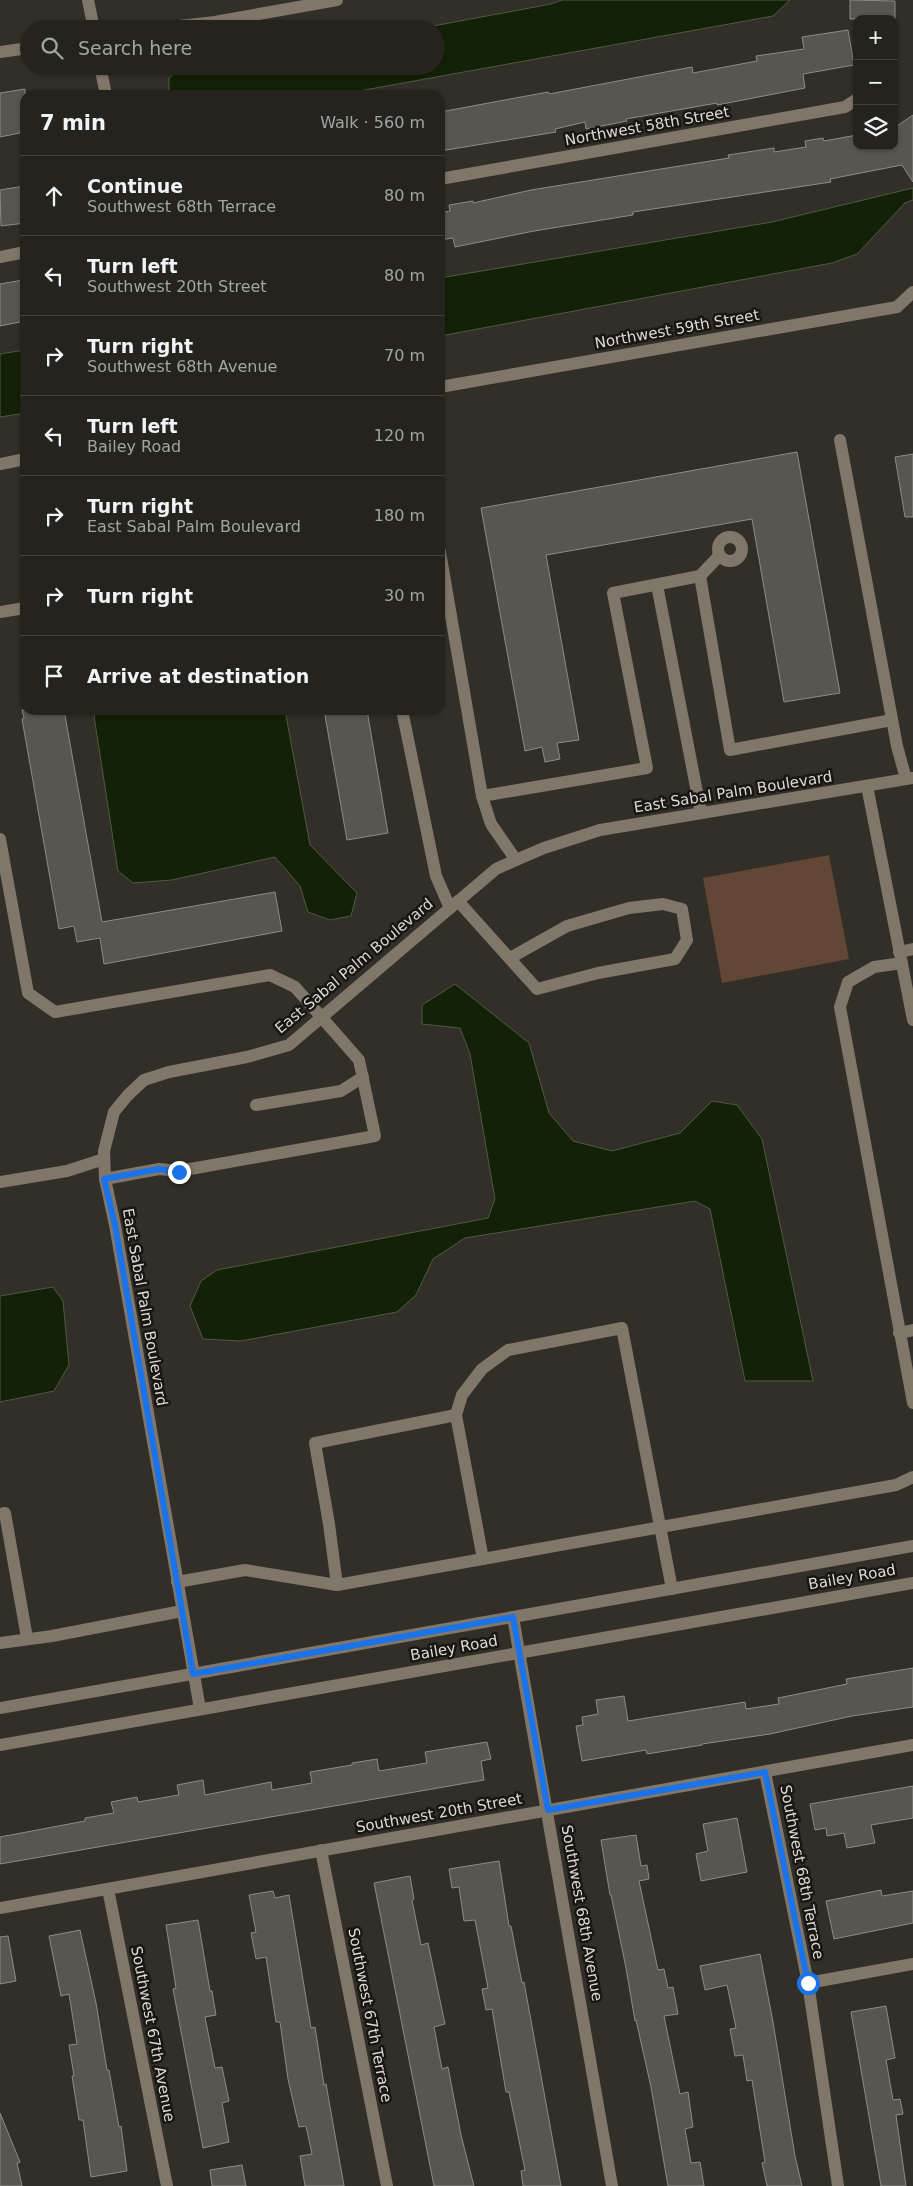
<!DOCTYPE html>
<meta charset="utf-8">
<style>
body{margin:0;font-family:"DejaVu Sans",sans-serif;background:#312f2a;color:#f1f3f6}
.controls{position:absolute;right:15px;top:15px;display:grid;overflow:hidden;border-radius:10px;box-shadow:0 1px 4px #0004}
.controls button{width:45px;height:45px;display:grid;place-items:center;padding:0;border:0;border-bottom:1px solid #42403b;background:#25231d;color:#f1f3f6;font:25px sans-serif}
.stop{position:absolute;width:15px;height:15px;margin:-11px;border:4px solid #1a73e8;border-radius:50%;background:#fff}
.stop.end{background:#1a73e8;border-color:#fff;box-shadow:0 1px 5px #0008}
.list{margin:0;padding:0;list-style:none}
h2{display:flex;justify-content:space-between;align-items:center;height:65px;margin:0;padding:0 20px;font-size:21px}
h2 small{font-size:16px;font-weight:400;color:#a3a4a4}
.list li{display:grid;grid-template-columns:32px 1fr auto;gap:15px;align-items:center;box-sizing:border-box;height:80px;padding:0 20px;border-top:1px solid #42403b}
.list b{display:block;font-size:19px;white-space:nowrap}
.list p{margin:0;font-size:16px;white-space:nowrap;color:#a3a4a4}
.list em{font-size:16px;font-style:normal;color:#a3a4a4}
.icon{flex:none;width:28px;height:28px;fill:none;stroke:currentColor;stroke-width:2;stroke-linecap:round;stroke-linejoin:round}
.map{position:relative;flex:none;width:913px;height:2186px;overflow:hidden}
.search{position:absolute;background:#25231d;box-shadow:0 1px 4px #0004;left:20px;top:20px;width:425px;height:55px;display:flex;align-items:center;gap:12px;box-sizing:border-box;padding:0 18px;border-radius:28px;color:#a3a4a4;font-size:19px}
.panel{position:absolute;background:#25231d;box-shadow:0 1px 4px #0004;left:20px;top:90px;width:425px;height:625px;border-radius:15px}
.map>svg:first-child{display:block}
.green{fill:#634736}
.water{fill:#132106;stroke:#505944}
.building{fill:#57574f;stroke:#8c8d84}
.lines{fill:none;stroke-linecap:round;stroke-linejoin:round}
.minor{stroke:#81766a;stroke-width:12}
.route{stroke:#1a73e8;stroke-width:6}
.labels{text-anchor:middle;dominant-baseline:central;stroke-width:5;stroke-linejoin:round;paint-order:stroke}
.street-label{font-size:15px;fill:#dddbd6;stroke:#181713}
</style>
<div class="map">
<svg width="913" height="2186" viewBox="0 0 913 2186">
<rect width="100%" height="100%" fill="#312f27"/>
<polygon class="green" points="829,855 849,959 722,983 703,878"/>
<g class="water">
<polygon points="562,0 790,0 773,16 337,95 169,94 169,78 180,68 189,66 436,66 436,29 417,29 551,4"/>
<polygon points="913,188 913,200 905,203 857,254 832,263 440,336 440,278 772,222"/>
<polygon points="25,350 25,413 0,417 0,354"/>
<polygon points="101,710 285,710 310,845 357,893 351,916 330,920 308,912 300,886 275,857 172,880 133,883 118,871 94,716"/>
<polygon points="455,984 529,1043 549,1113 573,1141 612,1151 680,1133 712,1101 737,1105 762,1139 813,1381 745,1381 710,1209 695,1201 465,1238 433,1259 416,1295 397,1312 241,1341 203,1339 190,1306 201,1281 217,1270 488,1218 495,1199 470,1054 460,1028 422,1024 422,1005"/>
<polygon points="53,1287 63,1301 69,1365 54,1391 0,1402 0,1296"/>
</g>
<g class="building">
<polygon points="850,0 895,1 895,19 850,19"/>
<polygon points="848,30 854,65 803,74 805,88 717,105 717,103 626,119 627,121 586,129 585,122 555,129 556,132 440,151 440,112 548,92 549,94 692,67 693,73 757,61 756,56 804,49 802,37"/>
<polygon points="25,89 25,130 19,131 20,133 0,137 0,93"/>
<polygon points="913,115 913,182 902,165 830,179 831,182 633,212 633,215 534,231 455,247 453,238 440,240 440,213 450,211 449,205 473,201 473,203 531,190 729,158 728,155 774,148 774,152 806,147 805,141 823,138 824,141 857,135 857,146 894,146 894,128"/>
<polygon points="25,186 25,223 1,226 0,190"/>
<polygon points="23,280 25,321 0,326 0,284"/>
<polygon points="797,452 840,693 784,702 752,519 546,555 579,740 557,743 560,759 545,762 542,747 525,751 481,508"/>
<polygon points="913,454 913,517 905,517 895,457"/>
<polygon points="22,710 64,710 102,922 275,892 282,931 104,964 100,938 77,942 74,926 59,929 22,719 24,718"/>
<polygon points="324,710 367,710 388,833 347,840"/>
<polygon points="913,1668 913,1707 852,1716 770,1734 702,1744 702,1745 647,1754 646,1750 582,1761 576,1726 583,1725 582,1717 598,1714 596,1700 624,1696 628,1721 745,1702 746,1709 779,1704 778,1698 847,1684 846,1679"/>
<polygon points="487,1742 491,1759 481,1761 484,1780 0,1864 0,1837 85,1821 85,1818 114,1813 111,1802 137,1797 138,1802 179,1795 177,1785 203,1780 205,1795 271,1782 272,1790 312,1783 310,1772 352,1765 352,1763 377,1759 379,1771 427,1763 425,1752"/>
<polygon points="913,1786 913,1818 871,1825 875,1843 847,1848 844,1833 827,1836 826,1828 815,1830 810,1804"/>
<polygon points="737,1818 747,1872 701,1881 696,1854 708,1851 703,1824"/>
<polygon points="636,1835 641,1866 647,1865 649,1879 639,1881 658,1970 664,1969 668,1988 673,1987 678,2014 664,2016 680,2094 688,2092 693,2127 685,2129 691,2163 700,2162 704,2186 668,2186 651,2087 636,2020 635,2021 626,1968 611,1895 610,1895 601,1840"/>
<polygon points="499,1861 509,1926 511,1926 522,1983 524,1982 561,2186 523,2186 521,2171 525,2170 509,2092 506,2092 492,2009 486,2010 482,1989 488,1988 475,1920 464,1921 459,1887 452,1888 449,1869"/>
<polygon points="410,1876 414,1899 412,1900 421,1945 428,1943 445,2024 434,2027 442,2069 448,2067 461,2135 474,2186 434,2186 374,1883"/>
<polygon points="881,1890 882,1896 913,1891 913,1923 834,1939 826,1901"/>
<polygon points="273,1891 275,1898 289,1895 311,2028 315,2027 324,2085 326,2084 344,2186 305,2186 300,2156 312,2154 306,2126 299,2127 288,2079 280,2022 276,2022 266,1957 256,1959 251,1933 256,1932 249,1895"/>
<polygon points="198,1920 210,1991 212,1991 216,2015 205,2017 215,2068 222,2067 229,2101 222,2103 229,2142 203,2148 173,1989 176,1988 166,1925"/>
<polygon points="80,1930 96,2003 107,2070 109,2070 119,2127 121,2126 127,2171 91,2177 83,2120 79,2120 72,2076 74,2076 69,2045 77,2044 69,1994 61,1996 49,1936"/>
<polygon points="8,1936 16,1981 0,1984 0,1937"/>
<polygon points="760,1954 773,2022 795,2156 802,2186 767,2186 762,2163 765,2162 752,2080 747,2081 743,2055 735,2056 730,2029 736,2028 727,1985 705,1990 700,1966"/>
<polygon points="886,2006 895,2058 886,2060 893,2100 900,2099 903,2114 896,2115 906,2186 881,2186 851,2012"/>
<polygon points="0,2113 20,2162 17,2163 22,2186 0,2186"/>
<polygon points="242,2165 246,2186 212,2186 210,2170"/>
</g>
<g class="lines">
<g class="minor">
<polyline points="88,0 94,29"/>
<polyline points="152,29 215,22 337,0"/>
<polyline points="0,52 29,48"/>
<polyline points="100,66 106,95"/>
<polyline points="440,179 845,107 857,99"/>
<polyline points="0,257 25,252"/>
<polyline points="440,387 897,307 913,292"/>
<polyline points="840,440 897,746 906,779"/>
<polyline points="0,464 25,459"/>
<circle cx="730" cy="549" r="12"/>
<polyline points="440,552 482,796 647,768 613,593 700,576 730,750 892,720"/>
<polyline points="700,576 719,556"/>
<polyline points="657,585 701,813"/>
<polyline points="0,612 25,608"/>
<polyline points="402,710 436,876 450,908"/>
<polyline points="867,786 913,1020"/>
<polyline points="482,796 491,824 516,860"/>
<polyline points="0,839 28,993 55,1012 270,975 295,987 359,1060 375,1136 179,1171 159,1169 105,1179"/>
<polyline points="458,901 537,989 598,973 675,959 687,940 682,909 663,904 629,908 567,926 510,958"/>
<polyline points="899,952 913,949"/>
<polyline points="902,963 874,967 848,982 840,1007 913,1403"/>
<polyline points="256,1105 341,1091 363,1077"/>
<polyline points="0,1182 67,1171 104,1159"/>
<polyline points="899,1333 913,1330"/>
<polyline points="456,1415 462,1395 482,1369 508,1350 622,1328 672,1589"/>
<polyline points="0,1514 5,1513 27,1638"/>
<polyline points="177,1582 245,1570 337,1585 896,1485 913,1477"/>
<polyline points="337,1585 329,1524 315,1443 456,1415 483,1559"/>
<polyline points="513,1617 612,2186"/>
<polyline points="0,1643 52,1636 182,1611"/>
<polyline points="0,1708 913,1546"/>
<polyline points="200,1709 115,1225 105,1179 104,1151 114,1112 128,1095 144,1080 169,1072 247,1057 289,1045 496,869 516,860 544,848 600,830 913,778"/>
<polyline points="0,1745 913,1583"/>
<polyline points="765,1772 808,1983 838,2186"/>
<polyline points="321,1850 387,2186"/>
<polyline points="108,1889 167,2186"/>
<polyline points="0,1908 913,1745"/>
<polyline points="808,1983 913,1964"/>
</g>
</g>
<g class="lines">
<polyline class="route" points="179,1172 159,1169 104,1179 115,1225 193,1674 513,1617 548,1810 765,1772 808,1983"/>
</g>
<g class="labels">
<g class="street-label">
<text transform="translate(647 126) rotate(-10)">Northwest 58th Street</text>
<text transform="translate(677 329) rotate(-10)">Northwest 59th Street</text>
<text transform="translate(733 792) rotate(-9)">East Sabal Palm Boulevard</text>
<text transform="translate(354 966) rotate(-40)">East Sabal Palm Boulevard</text>
<text transform="translate(145 1307) rotate(80)">East Sabal Palm Boulevard</text>
<text transform="translate(852 1577) rotate(-10)">Bailey Road</text>
<text transform="translate(454 1648) rotate(-10)">Bailey Road</text>
<text transform="translate(439 1813) rotate(-10)">Southwest 20th Street</text>
<text transform="translate(802 1872) rotate(79)">Southwest 68th Terrace</text>
<text transform="translate(582 1913) rotate(80)">Southwest 68th Avenue</text>
<text transform="translate(370 2015) rotate(79)">Southwest 67th Terrace</text>
<text transform="translate(153 2034) rotate(79)">Southwest 67th Avenue</text>
</g>
</g>
</svg>
<div class="controls">
<button>+</button>
<button>−</button>
<button><svg class="icon" aria-label="layers" viewBox="0 0 24 24"><path d="M12 4l9 5-9 5-9-5zM3 14l9 5 9-5"/></svg></button>
</div>
<div class="stop" style="left:808px;top:1983px"></div>
<div class="stop end" style="left:179px;top:1172px"></div>
<div class="search"><svg class="icon" aria-label="search" viewBox="0 0 24 24"><circle cx="10" cy="10" r="6"/><path d="M15 15l6 6"/></svg>Search here</div>
<section class="panel">
<h2>7 min<small>Walk · 560 m</small></h2>
<ul class="list">
<li><svg class="icon" aria-label="ahead" viewBox="0 0 24 24"><path d="M12 20V5M6 11l6-6 6 6"/></svg><div><b>Continue</b><p>Southwest 68th Terrace</p></div><em>80 m</em></li>
<li><svg class="icon" aria-label="left" viewBox="0 0 24 24"><path d="M17 20v-9H6M10 6l-5 5 5 5"/></svg><div><b>Turn left</b><p>Southwest 20th Street</p></div><em>80 m</em></li>
<li><svg class="icon" aria-label="right" viewBox="0 0 24 24"><path d="M7 20v-9h11M14 6l5 5-5 5"/></svg><div><b>Turn right</b><p>Southwest 68th Avenue</p></div><em>70 m</em></li>
<li><svg class="icon" aria-label="left" viewBox="0 0 24 24"><path d="M17 20v-9H6M10 6l-5 5 5 5"/></svg><div><b>Turn left</b><p>Bailey Road</p></div><em>120 m</em></li>
<li><svg class="icon" aria-label="right" viewBox="0 0 24 24"><path d="M7 20v-9h11M14 6l5 5-5 5"/></svg><div><b>Turn right</b><p>East Sabal Palm Boulevard</p></div><em>180 m</em></li>
<li><svg class="icon" aria-label="right" viewBox="0 0 24 24"><path d="M7 20v-9h11M14 6l5 5-5 5"/></svg><div><b>Turn right</b></div><em>30 m</em></li>
<li><svg class="icon" aria-label="arrive" viewBox="0 0 24 24"><path d="M6 21V4h12l-3 4 3 4H6"/></svg><div><b>Arrive at destination</b></div></li>
</ul>
</section>
</div>
